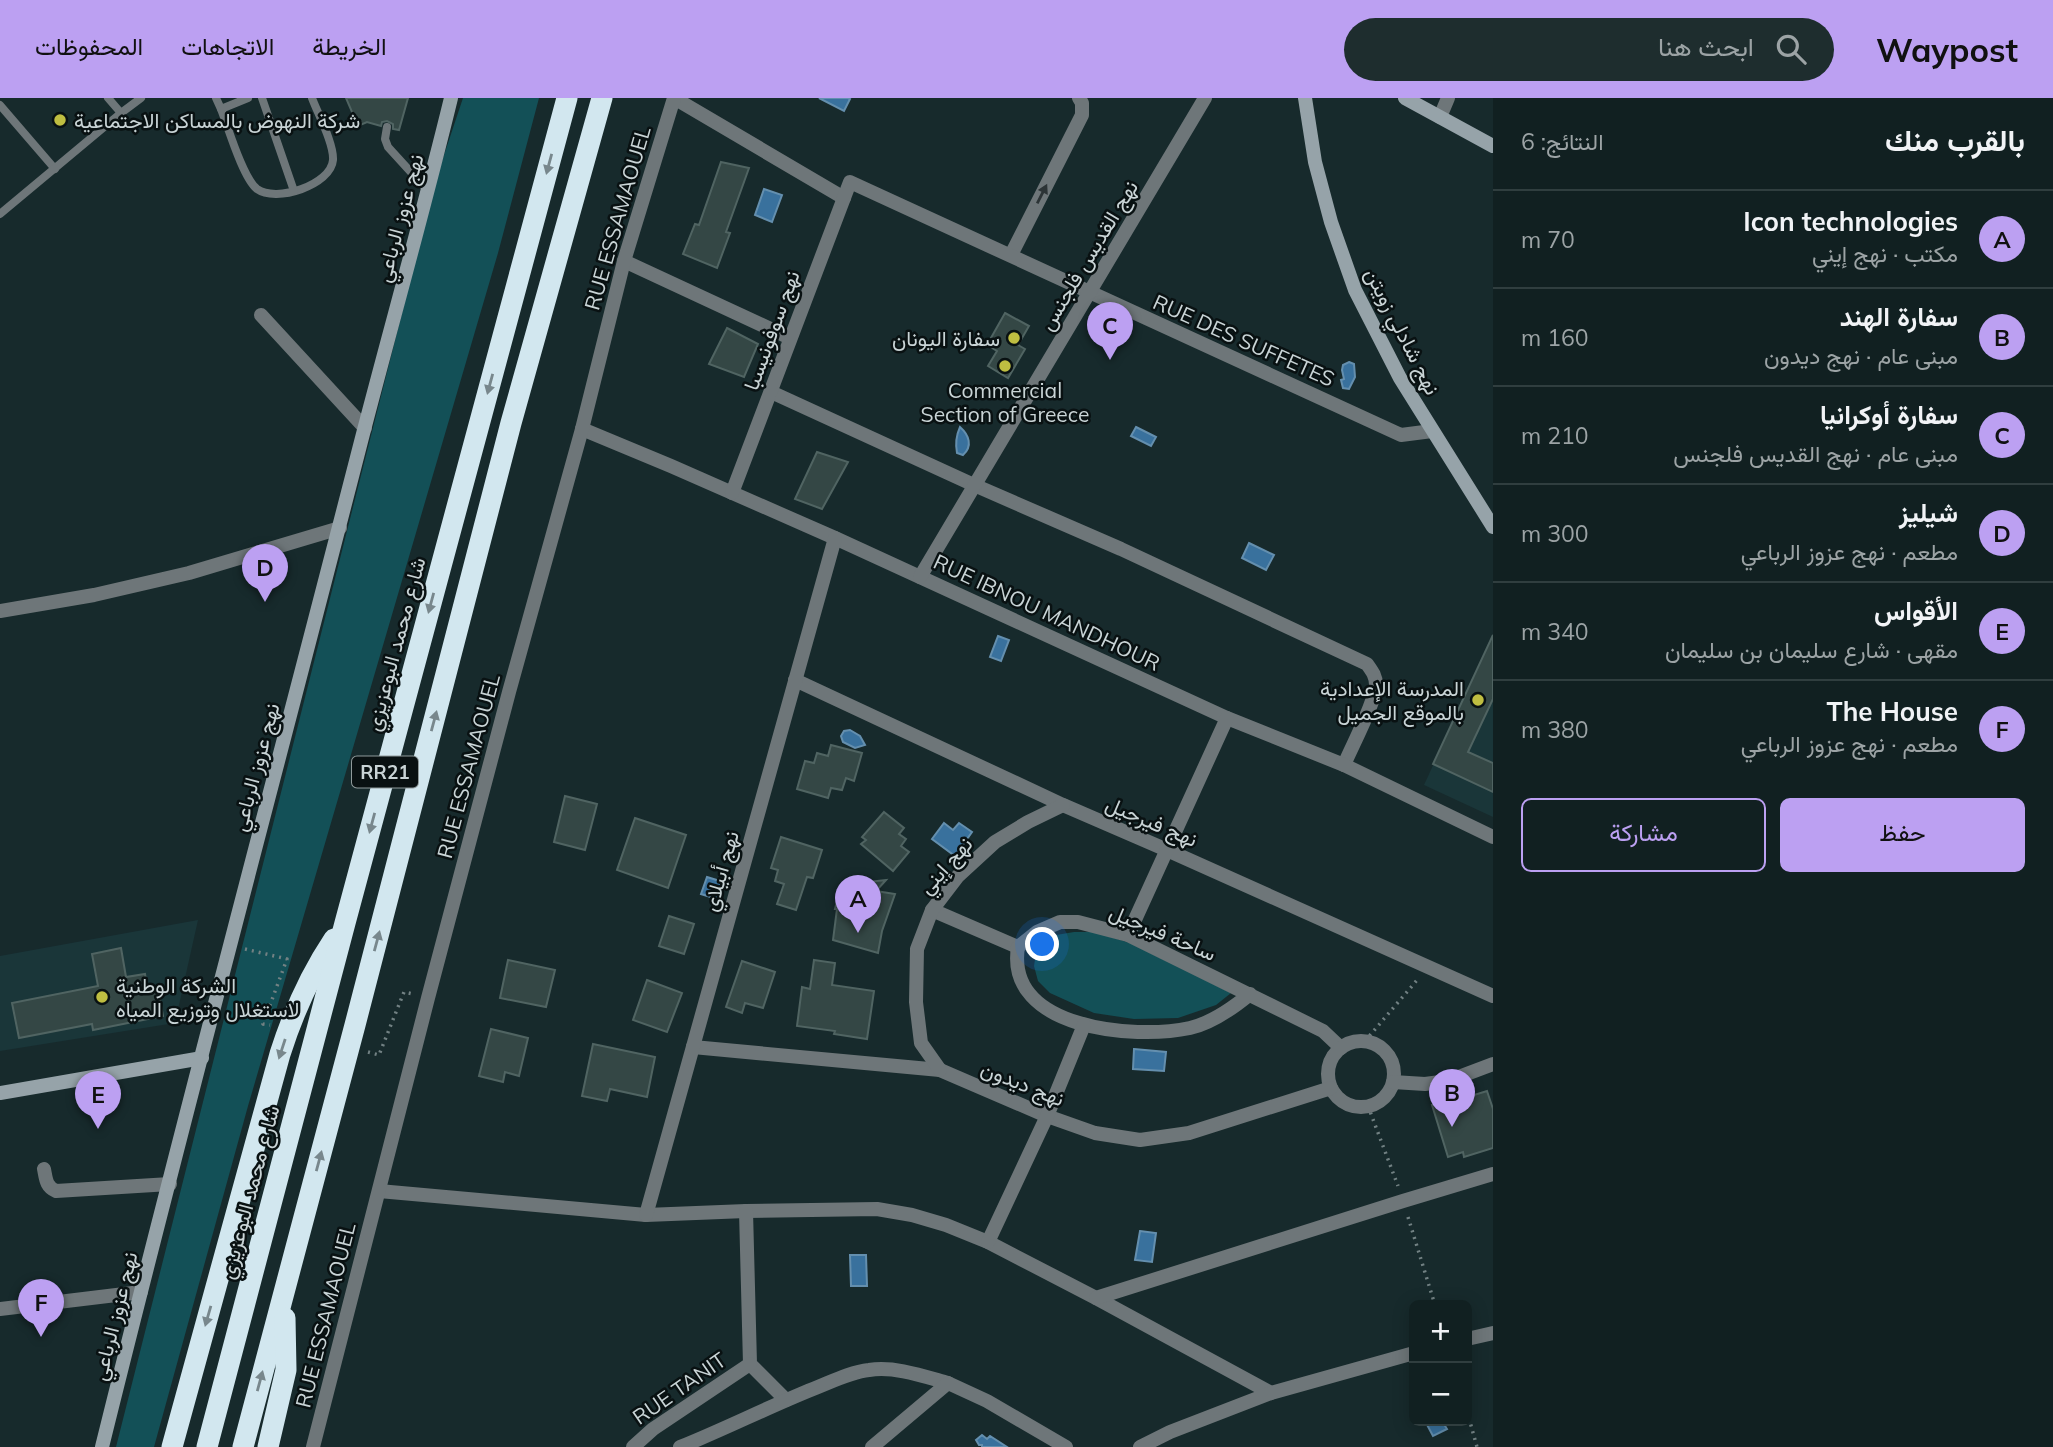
<!DOCTYPE html>
<html lang="ar">
<meta charset="utf-8">
<style>
body{margin:0;font-family:Mulish,Vazirmatn,sans-serif;background:#1e2d2e;color:#f1f3f6;direction:rtl}
.controls{position:absolute;right:21px;bottom:21px;display:grid;overflow:hidden;border-radius:10px;box-shadow:0 4px 18px #0003}
.controls button{width:63px;height:63px;display:grid;place-items:center;padding:0;border:0;border-bottom:2px solid #303e3f;background:#112021;color:#f1f3f6;font:35px sans-serif}
.you{position:absolute;left:1043px;top:847px;width:24px;height:24px;margin:-18px;border:5px solid #fff;border-radius:50%;background:#1a73e8;box-shadow:0 0 0 10px #1a73e833}
.badge{display:grid;place-items:center;width:46px;height:46px;border-radius:50%;background:#bca0f2;color:#111;font-size:23px;font-weight:700}
.pin{position:absolute;translate:-50% -58px;filter:drop-shadow(0 2px 4px #0008)}
.pin::after{content:'';position:absolute;top:37px;width:24px;height:21px;background:inherit;clip-path:polygon(0 0,100% 0,50% 100%)}
.list{margin:0;padding:0;list-style:none}
h2{display:flex;justify-content:space-between;align-items:center;height:91px;margin:0;padding:0 28px;font-size:30px}
h2 small{font-size:23px;font-weight:400;color:#9ca3a5}
.list li{display:grid;grid-template-columns:46px 1fr auto;gap:21px;align-items:center;box-sizing:border-box;height:98px;padding:0 28px;border-top:2px solid #303e3f}
.list b{display:block;font-size:26px;white-space:nowrap}
.list p{margin:0;font-size:23px;white-space:nowrap;color:#9ca3a5}
.list em{font-size:23px;font-style:normal;color:#9ca3a5}
.actions{display:flex;gap:14px;padding:21px 28px}
.actions a{flex:1;padding:16px 0;border:2px solid #bca0f2;border-radius:10px;text-align:center;font-size:24px;color:#bca0f2}
.actions .main{background:#bca0f2;color:#111}
.icon{flex:none;width:38px;height:38px;fill:none;stroke:currentColor;stroke-width:2;stroke-linecap:round;stroke-linejoin:round}
.map{position:relative;flex:none;width:1493px;height:1349px;overflow:hidden;direction:ltr}
header{display:flex;align-items:center;gap:42px;box-sizing:border-box;height:98px;padding:0 35px;background:#bca0f2;color:#111}
header strong{font-size:33px}
nav{display:flex;gap:38px;margin-inline-start:auto;font-size:24px}
.search{width:490px;height:63px;background:#1e2d2e;display:flex;align-items:center;gap:18px;box-sizing:border-box;padding:0 24px;border-radius:38px;color:#9ca3a5;font-size:26px}
main{display:flex}
aside{flex:1;background:#112021}
.map>svg:first-child{display:block}
.built{fill:#1a3639}
.green{fill:#135057}
.water{fill:#39719d;stroke:#648fae;stroke-width:2}
.building{fill:#344745;stroke:#506462;stroke-width:2}
.lines{fill:none;stroke-linecap:round;stroke-linejoin:round}
.path{stroke:#728183;stroke-width:3.5;stroke-dasharray:2 5;stroke-linecap:butt}
.lane{stroke:#6e7679;stroke-width:8}
.street{stroke:#6e7679;stroke-width:14}
.secondary{stroke:#96a3a9;stroke-width:14}
.highway{stroke:#d2e7ef;stroke-width:21}
.oneway{fill:#78878c}
.oneway2{fill:#2c3436}
.poi-dot{fill:#bfbe41;stroke:#091112;stroke-width:2.5}
.labels{text-anchor:middle;dominant-baseline:central;stroke-width:5;stroke-linejoin:round;paint-order:stroke}
.shield{fill:#091112;stroke:#8f9a9b;stroke-width:2}
.shield-label{font-size:19px;font-weight:bold;fill:#c9d4d6}
.poi-label{font-size:21px;fill:#c9d4d6;stroke:#091112;text-anchor:start}
.street-label{font-size:21px;fill:#c9d4d6;stroke:#091112}
</style>
<header>
<strong>Waypost</strong>
<div class="search"><svg class="icon" aria-label="search" viewBox="0 0 24 24"><circle cx="10" cy="10" r="6"/><path d="M15 15l6 6"/></svg>ابحث هنا</div>
<nav><a>الخريطة</a><a>الاتجاهات</a><a>المحفوظات</a></nav>
</header>
<main>
<aside>
<h2>بالقرب منك<small>النتائج: 6</small></h2>
<ul class="list">
<li><span class="badge">A</span><div><b>Icon technologies</b><p>مكتب · نهج إيني</p></div><em>70 m</em></li>
<li><span class="badge">B</span><div><b>سفارة الهند</b><p>مبنى عام · نهج ديدون</p></div><em>160 m</em></li>
<li><span class="badge">C</span><div><b>سفارة أوكرانيا</b><p>مبنى عام · نهج القديس فلجنس</p></div><em>210 m</em></li>
<li><span class="badge">D</span><div><b>شيليز</b><p>مطعم · نهج عزوز الرباعي</p></div><em>300 m</em></li>
<li><span class="badge">E</span><div><b>الأقواس</b><p>مقهى · شارع سليمان بن سليمان</p></div><em>340 m</em></li>
<li><span class="badge">F</span><div><b>The House</b><p>مطعم · نهج عزوز الرباعي</p></div><em>380 m</em></li>
</ul>
<div class="actions"><a class="main">حفظ</a><a>مشاركة</a></div>
</aside>
<div class="map">
<svg width="1493" height="1349" viewBox="0 0 1493 1349">
<rect width="100%" height="100%" fill="#172a2c"/>
<g class="built">
<polygon points="1493,537 1493,719 1424,687"/>
<polygon points="198,822 175,925 0,953 0,858"/>
</g>
<g class="green">
<polygon points="463,0 539,0 498,155 248,1008 154,1349 116,1349 435,84"/>
<polygon points="1074,834 1095,834 1130,845 1231,895 1216,907 1178,920 1134,921 1094,915 1050,895 1038,883 1034,868 1036,855 1043,846 1056,837"/>
</g>
<g class="water">
<polygon points="819,0 848,0 850,1 844,13"/>
<polygon points="764,91 782,97 772,124 755,117"/>
<polygon points="1349,264 1354,266 1355,279 1349,291 1343,290 1341,282 1344,281 1342,272 1343,267"/>
<path d="M960,329C969,337 973,348 963,357L957,355C955,345 956,338 960,329Z"/>
<polygon points="1136,329 1156,339 1151,348 1131,338"/>
<polygon points="1249,445 1274,457 1266,472 1242,460"/>
<polygon points="998,538 1009,542 1001,563 990,559"/>
<polygon points="850,632 860,638 865,647 855,650 843,644 841,638 844,633"/>
<polygon points="944,725 953,732 959,725 972,734 955,758 932,741"/>
<polygon points="707,779 723,784 717,801 701,796"/>
<polygon points="1134,951 1166,954 1164,973 1133,971"/>
<polygon points="1140,1133 1156,1135 1152,1164 1135,1162"/>
<polygon points="850,1157 866,1157 867,1188 851,1188"/>
<polygon points="1425,1323 1442,1323 1447,1331 1433,1338"/>
<polygon points="982,1337 987,1341 990,1338 1007,1349 982,1349 982,1347 979,1347 976,1342"/>
</g>
<g class="building">
<polygon points="346,0 408,0 399,32 393,31 393,26 387,23 382,24 381,28 367,24 358,28"/>
<polygon points="721,64 749,70 726,134 730,135 717,170 683,156 695,126 699,127"/>
<polygon points="1005,215 1029,228 1018,247 1025,251 1008,280 988,268 997,253 987,247"/>
<polygon points="727,230 758,246 744,279 709,266"/>
<polygon points="817,354 848,364 822,411 795,401"/>
<polygon points="1493,537 1493,601 1468,654 1493,665 1493,694 1433,666"/>
<polygon points="831,647 862,655 854,683 846,680 842,692 831,690 828,700 797,691 805,663 814,665 817,655 828,658"/>
<polygon points="565,698 597,706 585,752 554,744"/>
<polygon points="884,714 904,730 899,736 906,741 901,748 909,754 893,773 861,746 866,742 862,739"/>
<polygon points="635,720 686,737 668,790 617,772"/>
<polygon points="781,739 822,752 813,780 807,779 796,812 777,806 784,786 775,783 778,772 771,770"/>
<polygon points="886,782 876,793 895,796 882,833 878,855 833,842 837,811 835,811 841,787"/>
<polygon points="669,818 694,826 684,856 659,848"/>
<polygon points="121,850 126,879 145,876 148,893 158,891 163,918 93,932 92,926 19,940 12,905 98,888 92,856"/>
<polygon points="508,862 555,872 546,909 500,900"/>
<polygon points="814,862 835,865 832,887 874,893 867,941 834,936 835,933 797,928 802,889 810,891"/>
<polygon points="742,863 775,874 763,910 745,905 742,915 726,909"/>
<polygon points="647,882 682,895 667,934 633,922"/>
<polygon points="491,931 528,940 519,978 505,974 503,984 479,978"/>
<polygon points="593,946 655,959 647,999 610,991 607,1003 582,998"/>
<polygon points="1487,993 1493,1011 1493,1050 1464,1059 1463,1054 1448,1059 1432,1007 1457,999 1458,1002"/>
</g>
<g class="lines">
<g class="path">
<polyline points="245,851 287,861 263,926 270,927"/>
<polyline points="1365,943 1418,881"/>
<polyline points="368,954 379,957 404,894 413,896"/>
<polyline points="1368,1008 1398,1088"/>
<polyline points="1408,1119 1435,1207"/>
<polyline points="1467,1313 1477,1349"/>
</g>
<g class="lane">
<polyline points="108,0 121,15"/>
<polyline points="216,0 221,11"/>
<path d="M248,0L221,11C228,29 243,80 257,91C276,105 331,87 333,62C334,46 318,16 312,0"/>
<polyline points="262,0 294,93"/>
<polyline points="0,7 55,71"/>
<polyline points="387,29 385,41 388,49 429,94"/>
<polyline points="0,116 121,15 141,0"/>
</g>
<g class="street">
<polyline points="674,0 844,100"/>
<polyline points="1440,19 1448,0"/>
<polyline points="1011,157 1082,17 1082,5 1079,0"/>
<polyline points="624,163 790,240"/>
<polyline points="261,217 365,330"/>
<path d="M771,294L974,387L1121,451L1367,566C1372,573 1376,578 1376,587C1375,605 1352,648 1344,667"/>
<polyline points="582,331 671,368 835,440 1227,620 1344,667 1493,739"/>
<polyline points="732,395 850,84 1401,337 1432,333"/>
<polyline points="920,479 1205,0"/>
<polyline points="0,513 94,497 189,475 340,430"/>
<polyline points="795,582 1063,707 1167,752 1493,898"/>
<polyline points="932,812 1018,849"/>
<polyline points="1128,837 1227,620"/>
<path d="M1250,896C1233,910 1212,925 1190,930C1134,942 1005,931 1018,849L1037,834L1060,824H1078L1128,837L1323,933L1341,950"/>
<circle cx="1361" cy="976" r="33"/>
<polyline points="693,949 940,972 1047,1018 1095,1035 1140,1042 1189,1035 1331,990"/>
<polyline points="940,972 921,945 916,904 917,851 932,812 958,778 995,744 1028,724 1063,707"/>
<polyline points="1393,984 1425,986 1448,983 1493,966"/>
<path d="M44,1071C46,1081 46,1089 56,1093L170,1086"/>
<polyline points="379,1093 646,1117 746,1113 877,1111 912,1117 946,1127 988,1144 1096,1200 1271,1295"/>
<polyline points="746,1113 750,1266 786,1302"/>
<polyline points="646,1117 835,440"/>
<polyline points="988,1144 1047,1018 1084,927"/>
<polyline points="1096,1200 1403,1103 1493,1076"/>
<polyline points="0,1211 141,1194"/>
<polyline points="1467,1241 1493,1235"/>
<polyline points="313,1349 428,900 509,594 582,331 624,163 674,0"/>
<polyline points="633,1349 653,1331 750,1266"/>
<path d="M680,1349C725,1331 768,1309 813,1291C831,1284 850,1274 869,1272C895,1268 923,1278 948,1285"/>
<polyline points="872,1349 948,1285 987,1303 1066,1349"/>
<polyline points="1140,1349 1170,1334 1271,1295 1414,1255"/>
</g>
<g class="secondary">
<polyline points="1305,0 1315,64 1331,124 1355,192 1400,280 1493,429"/>
<polyline points="1405,0 1493,48"/>
<polyline points="0,995 202,960"/>
<path d="M102,1349C186,1009 277,671 364,332C393,221 424,111 451,0"/>
</g>
<g class="highway">
<path d="M172,1349L280,956C293,915 310,877 334,841"/>
<polyline points="207,1349 345,825 567,0"/>
<polyline points="243,1349 355,927 511,325 602,0"/>
<polyline points="268,1349 286,1272 285,1220"/>
</g>
</g>
<defs><path id="oneway-solid" d="M-6-.8H1V-3.2L6.5 0L1 3.2V.8H-6Z" transform="scale(1.75)"/></defs>
<g class="oneway">
<use href="#oneway-solid" transform="translate(549 66) rotate(105)"/>
<use href="#oneway-solid" transform="translate(490 286) rotate(105)"/>
<use href="#oneway-solid" transform="translate(431 505) rotate(105)"/>
<use href="#oneway-solid" transform="translate(434 623) rotate(-75)"/>
<use href="#oneway-solid" transform="translate(372 725) rotate(105)"/>
<use href="#oneway-solid" transform="translate(377 843) rotate(-75)"/>
<use href="#oneway-solid" transform="translate(282 951) rotate(108)"/>
<use href="#oneway-solid" transform="translate(319 1063) rotate(-75)"/>
<use href="#oneway-solid" transform="translate(208 1218) rotate(106)"/>
<use href="#oneway-solid" transform="translate(260 1283) rotate(-75)"/>
</g>
<use class="oneway2" href="#oneway-solid" transform="translate(1042 96) rotate(-63)"/>
<g class="poi-dot">
<circle cx="60" cy="22" r="7"/>
<circle cx="1014" cy="240" r="7"/>
<circle cx="1005" cy="268" r="7"/>
<circle cx="1478" cy="602" r="7"/>
<circle cx="102" cy="899" r="7"/>
</g>
<g class="labels">
<rect class="shield" x="352" y="658.5" width="66" height="31" rx="5"/>
<g class="shield-label">
<text x="385" y="674">RR21</text>
</g>
<g class="poi-label">
<text x="74" y="22">شركة النهوض بالمساكن الاجتماعية</text>
<text x="1000" y="240" text-anchor="end">سفارة اليونان</text>
<text x="1005" y="292" text-anchor="middle">Commercial<tspan x="1005" dy="24">Section of Greece</tspan></text>
<text x="1464" y="590" text-anchor="end">المدرسة الإعدادية<tspan x="1464" dy="24">بالموقع الجميل</tspan></text>
<text x="116" y="887">الشركة الوطنية<tspan x="116" dy="24">لاستغلال وتوزيع المياه</tspan></text>
</g>
<g class="street-label">
<text transform="translate(399 120) rotate(-75)">نهج عزوز الرباعي</text>
<text transform="translate(617 120) rotate(-74)">RUE ESSAMAOUEL</text>
<text transform="translate(1088 157) rotate(-59)">نهج القديس فلجنس</text>
<text transform="translate(771 232) rotate(-70)">نهج سوفونيسبا</text>
<text transform="translate(1403 233) rotate(63)">نهج شادلي زويتن</text>
<text transform="translate(1244 242) rotate(24)">RUE DES SUFFETES</text>
<text transform="translate(1047 514) rotate(25)">RUE IBNOU MANDHOUR</text>
<text transform="translate(395 546) rotate(-75)">شارع محمد البوعزيزي</text>
<text transform="translate(468 668) rotate(-75)">RUE ESSAMAOUEL</text>
<text transform="translate(255 669) rotate(-75)">نهج عزوز الرباعي</text>
<text transform="translate(1152 723) rotate(23)">نهج فيرجيل</text>
<text transform="translate(945 767) rotate(-48)">نهج إيني</text>
<text transform="translate(720 773) rotate(-74)">نهج أبيلاي</text>
<text transform="translate(1163 834) rotate(23)">ساحة فيرجيل</text>
<text transform="translate(1023 985) rotate(22)">نهج ديدون</text>
<text transform="translate(249 1094) rotate(-75)">شارع محمد البوعزيزي</text>
<text transform="translate(325 1217) rotate(-76)">RUE ESSAMAOUEL</text>
<text transform="translate(114 1218) rotate(-76)">نهج عزوز الرباعي</text>
<text transform="translate(679 1290) rotate(-35)">RUE TANIT</text>
</g>
</g>
</svg>
<div class="controls">
<button>+</button>
<button>−</button>
</div>
<div class="you"></div>
<div class="pin badge" style="left:858px;top:835px">A</div>
<div class="pin badge" style="left:1452px;top:1029px">B</div>
<div class="pin badge" style="left:1110px;top:262px">C</div>
<div class="pin badge" style="left:265px;top:504px">D</div>
<div class="pin badge" style="left:98px;top:1031px">E</div>
<div class="pin badge" style="left:41px;top:1239px">F</div>
</div>
</main>
